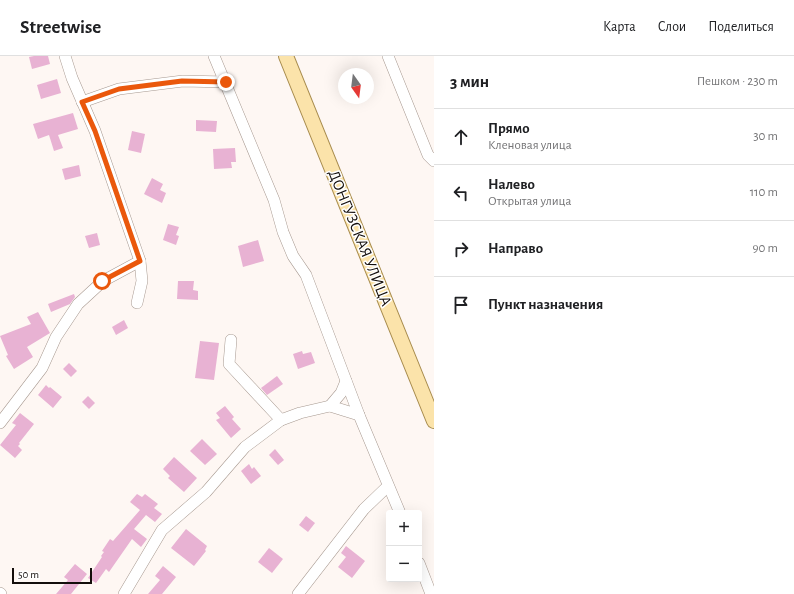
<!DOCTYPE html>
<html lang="ru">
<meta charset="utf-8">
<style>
body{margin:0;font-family:"Alegreya Sans",sans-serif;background:#f2f2f2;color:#202124}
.controls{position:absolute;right:12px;bottom:12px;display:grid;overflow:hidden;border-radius:4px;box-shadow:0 4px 16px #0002}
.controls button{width:36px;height:36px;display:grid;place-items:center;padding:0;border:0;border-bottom:1px solid #e0e0e0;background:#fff;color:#202124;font:20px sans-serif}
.compass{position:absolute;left:338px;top:12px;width:36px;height:36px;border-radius:50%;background:#fff;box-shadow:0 4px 16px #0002;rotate:166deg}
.scale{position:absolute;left:12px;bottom:10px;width:80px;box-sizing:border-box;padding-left:4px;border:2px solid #130e0b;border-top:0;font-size:11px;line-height:14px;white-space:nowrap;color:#130e0b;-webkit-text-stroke:3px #fff;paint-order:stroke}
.stop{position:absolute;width:12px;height:12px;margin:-9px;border:3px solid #ea580c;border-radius:50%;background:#fff}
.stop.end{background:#ea580c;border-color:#fff;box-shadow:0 1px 4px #0008}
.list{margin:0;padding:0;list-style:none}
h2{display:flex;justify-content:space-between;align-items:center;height:52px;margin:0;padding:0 16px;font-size:17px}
h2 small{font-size:13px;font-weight:400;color:#757577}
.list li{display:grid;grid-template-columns:26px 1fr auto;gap:12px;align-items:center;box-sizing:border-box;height:56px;padding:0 16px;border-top:1px solid #e0e0e0}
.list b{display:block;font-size:15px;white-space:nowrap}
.list p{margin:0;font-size:13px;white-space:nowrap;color:#757577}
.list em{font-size:13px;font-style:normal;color:#757577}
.icon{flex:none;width:22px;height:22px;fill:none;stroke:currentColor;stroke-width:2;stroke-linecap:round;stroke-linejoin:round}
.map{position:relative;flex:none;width:434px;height:538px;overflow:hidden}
header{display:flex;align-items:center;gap:24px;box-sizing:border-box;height:56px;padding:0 20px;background:#fff;border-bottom:1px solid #e0e0e0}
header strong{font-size:19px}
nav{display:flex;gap:22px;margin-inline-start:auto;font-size:14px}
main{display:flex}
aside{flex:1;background:#fff}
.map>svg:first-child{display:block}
.building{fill:#e8b2d3}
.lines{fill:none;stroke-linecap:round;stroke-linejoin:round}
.minor-casing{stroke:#a79990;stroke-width:12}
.major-casing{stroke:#a88c4e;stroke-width:16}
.minor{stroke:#fff;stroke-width:11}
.major{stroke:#fbe3aa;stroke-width:14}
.route{stroke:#ea580c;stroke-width:5}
.labels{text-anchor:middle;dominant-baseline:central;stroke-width:3;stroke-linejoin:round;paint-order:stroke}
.street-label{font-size:16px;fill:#130e0b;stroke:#fff}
</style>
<header>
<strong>Streetwise</strong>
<nav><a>Карта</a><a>Слои</a><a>Поделиться</a></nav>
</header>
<main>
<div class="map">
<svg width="434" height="538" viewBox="0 0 434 538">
<rect width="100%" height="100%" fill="#fef7f3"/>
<g class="building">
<polygon points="34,0 48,0 50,8 32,13 29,1"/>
<polygon points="57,23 61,37 41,43 37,29"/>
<polygon points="73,57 78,73 58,79 63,92 54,95 49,79 38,83 33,68"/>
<polygon points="196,64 217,65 216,76 196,75"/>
<polygon points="132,75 145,78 141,97 128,94"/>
<polygon points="235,92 236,106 231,106 232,112 214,113 213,93"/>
<polygon points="79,109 81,120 65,124 62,113"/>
<polygon points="152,122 163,128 160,134 166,137 162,147 144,138"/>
<polygon points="168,168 179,171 176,179 179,180 176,189 163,184"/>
<polygon points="97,177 100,189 89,192 85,180"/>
<polygon points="258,184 264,205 243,211 238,190"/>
<polygon points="178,225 194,225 193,234 198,235 198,244 177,243"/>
<polygon points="74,238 75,241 70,248 51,256 48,248"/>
<polygon points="38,256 50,277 27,291 33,301 14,313 6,300 8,299 0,280 31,268 27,261"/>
<polygon points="124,264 128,272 116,279 112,271"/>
<polygon points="200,285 219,287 214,324 195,322"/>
<polygon points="302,295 303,298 311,296 315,307 298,313 293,298"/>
<polygon points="69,307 77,315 71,321 63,313"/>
<polygon points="277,320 283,328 267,339 261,332"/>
<polygon points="46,329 49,332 50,331 62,341 53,352 38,339"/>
<polygon points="88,340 95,347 89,353 82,346"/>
<polygon points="225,350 234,361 232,363 241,373 231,382 216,364 220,362 216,357"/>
<polygon points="20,357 34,368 19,387 20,388 18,390 22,394 15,402 0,389 16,369 12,367"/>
<polygon points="202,383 217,398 205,409 190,395"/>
<polygon points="275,393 284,404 278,409 269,399"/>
<polygon points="174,401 197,422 184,436 168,422 170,420 163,413"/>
<polygon points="249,408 252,413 254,411 261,420 251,428 241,415"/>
<polygon points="137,438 142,441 145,438 158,448 154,452 162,458 155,466 146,459 134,473 147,483 141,491 132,483 109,516 106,513 96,527 88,522 102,501 101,500 104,496 102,495 110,483 113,485 140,454 130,446"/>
<polygon points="306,460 315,467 308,476 299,469"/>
<polygon points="186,473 207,490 205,494 206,495 194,510 171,492"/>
<polygon points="346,490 365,505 352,522 338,511 346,501 341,497"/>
<polygon points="269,492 283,503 272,517 258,506"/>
<polygon points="75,508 87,518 71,538 56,538 68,524 64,521"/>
<polygon points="163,510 176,521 162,538 148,538 160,524 155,520"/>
</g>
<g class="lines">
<g class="minor-casing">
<g id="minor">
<polyline points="65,0 72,22 95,75 140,205 142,225 137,247"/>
<polyline points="214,0 274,144 283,176 293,200 306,219 359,359 400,457"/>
<polyline points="388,0 428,99 434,105"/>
<polyline points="82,46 119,33 183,25 226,26"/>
<polyline points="231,284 229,308 281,364"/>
<polyline points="330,350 341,337 346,325"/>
<polyline points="0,367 42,312 56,281 78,248 103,225 140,205"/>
<polyline points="419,507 431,538"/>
<polyline points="0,537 1,538"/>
<polyline points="124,538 162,474 206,436 245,391 281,364 300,357 330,350 359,359"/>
<polyline points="298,538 364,453 388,430"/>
</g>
</g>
<g class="major-casing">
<polyline id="major" points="286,0 434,365"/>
</g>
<use href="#minor" class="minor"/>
<use href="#major" class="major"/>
</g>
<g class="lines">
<polyline class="route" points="102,225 140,205 95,75 82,46 119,33 182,25 226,26"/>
</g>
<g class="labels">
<g class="street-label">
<text transform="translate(360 182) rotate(68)">ДОНГУЗСКАЯ УЛИЦА</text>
</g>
</g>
</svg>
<div class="controls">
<button>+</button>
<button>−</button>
</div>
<svg class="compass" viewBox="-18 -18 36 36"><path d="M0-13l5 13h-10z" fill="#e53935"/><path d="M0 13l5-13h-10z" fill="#757577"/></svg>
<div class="scale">50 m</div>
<div class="stop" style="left:102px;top:225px"></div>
<div class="stop end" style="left:226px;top:26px"></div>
</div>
<aside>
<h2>3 мин<small>Пешком · 230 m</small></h2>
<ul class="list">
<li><svg class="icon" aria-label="ahead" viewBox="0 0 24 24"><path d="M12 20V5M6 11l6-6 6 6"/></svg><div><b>Прямо</b><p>Кленовая улица</p></div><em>30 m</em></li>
<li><svg class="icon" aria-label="left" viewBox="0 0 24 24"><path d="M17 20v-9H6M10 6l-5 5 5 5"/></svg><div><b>Налево</b><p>Открытая улица</p></div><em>110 m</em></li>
<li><svg class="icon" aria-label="right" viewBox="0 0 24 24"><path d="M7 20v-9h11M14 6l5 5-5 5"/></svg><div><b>Направо</b></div><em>90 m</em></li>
<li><svg class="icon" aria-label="arrive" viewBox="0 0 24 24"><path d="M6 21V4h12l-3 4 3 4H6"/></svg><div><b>Пункт назначения</b></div></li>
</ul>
</aside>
</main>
